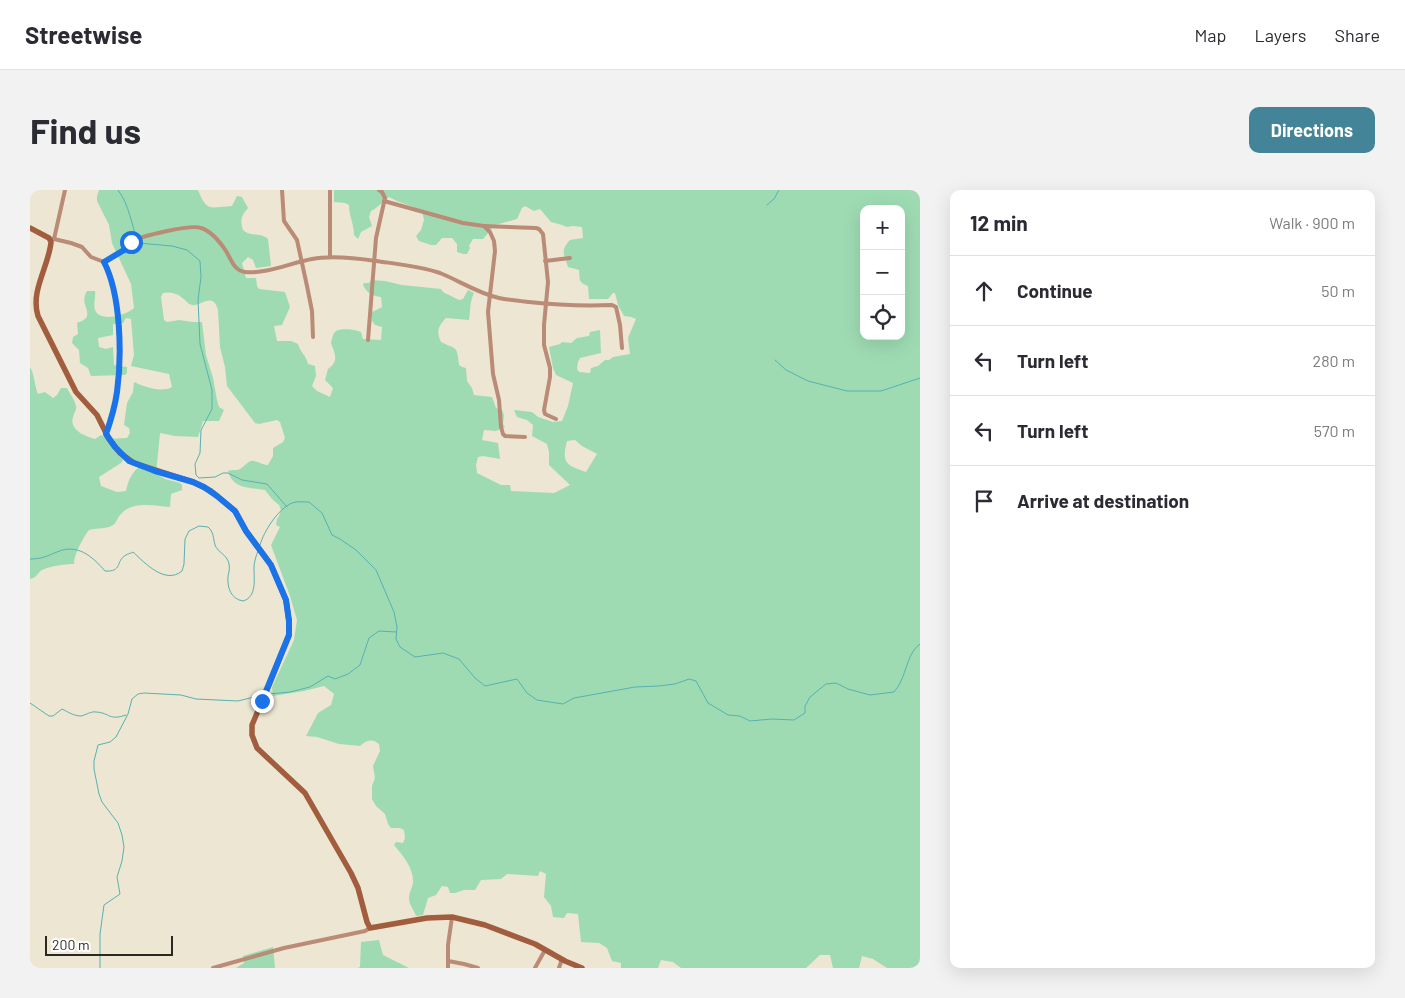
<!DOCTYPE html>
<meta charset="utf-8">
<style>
body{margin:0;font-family:Barlow,sans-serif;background:#f2f2f3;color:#2b2b33}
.controls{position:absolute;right:15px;top:15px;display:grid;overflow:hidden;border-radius:10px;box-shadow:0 5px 20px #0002}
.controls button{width:45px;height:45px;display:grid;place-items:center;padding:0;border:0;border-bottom:1px solid #e1e1e2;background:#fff;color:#2b2b33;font:25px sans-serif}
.scale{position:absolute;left:15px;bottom:12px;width:128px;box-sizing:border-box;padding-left:5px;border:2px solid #2a2820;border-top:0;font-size:14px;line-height:18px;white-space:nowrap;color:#2a2820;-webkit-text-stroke:4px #fff;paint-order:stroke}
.stop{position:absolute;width:15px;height:15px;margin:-11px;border:4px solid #1a73e8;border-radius:50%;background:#fff}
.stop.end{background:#1a73e8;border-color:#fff;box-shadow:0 1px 5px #0008}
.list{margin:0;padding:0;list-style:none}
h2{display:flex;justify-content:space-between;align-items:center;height:65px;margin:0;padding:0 20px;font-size:21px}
h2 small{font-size:16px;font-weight:400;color:#7c7c81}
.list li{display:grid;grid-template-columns:32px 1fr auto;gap:15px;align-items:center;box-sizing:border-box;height:70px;padding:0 20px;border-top:1px solid #e1e1e2}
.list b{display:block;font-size:19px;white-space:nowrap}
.list em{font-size:16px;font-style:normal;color:#7c7c81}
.icon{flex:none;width:28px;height:28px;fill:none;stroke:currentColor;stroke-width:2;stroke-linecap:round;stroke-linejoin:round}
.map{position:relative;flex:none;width:890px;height:778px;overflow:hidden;border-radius:10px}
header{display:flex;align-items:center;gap:30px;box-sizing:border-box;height:70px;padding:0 25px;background:#fff;border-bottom:1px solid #e1e1e2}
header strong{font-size:24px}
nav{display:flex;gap:28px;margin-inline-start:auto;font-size:18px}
.intro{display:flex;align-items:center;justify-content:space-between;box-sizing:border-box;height:120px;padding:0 30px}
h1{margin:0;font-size:35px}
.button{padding:12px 22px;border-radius:10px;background:#448498;color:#fff;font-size:18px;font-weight:700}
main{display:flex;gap:30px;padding:0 30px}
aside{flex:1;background:#fff;border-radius:10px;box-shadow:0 5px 20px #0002}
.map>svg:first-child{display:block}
.green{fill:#9edbb3;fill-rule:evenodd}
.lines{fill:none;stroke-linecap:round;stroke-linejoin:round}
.stream{stroke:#57b1b1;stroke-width:1}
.minor{stroke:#ba8b76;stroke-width:4}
.secondary{stroke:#a15d3e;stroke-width:5.5}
.route{stroke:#1a73e8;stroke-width:6}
</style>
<header>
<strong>Streetwise</strong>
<nav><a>Map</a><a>Layers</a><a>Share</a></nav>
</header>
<div class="intro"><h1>Find us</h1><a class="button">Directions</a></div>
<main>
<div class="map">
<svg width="890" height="778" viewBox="0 0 890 778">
<rect width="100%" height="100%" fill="#ede6d2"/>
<g class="green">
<path d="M69,0H168C177,23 181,17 202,16L207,6L212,7L218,18C211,26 210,30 213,40C220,47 230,42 238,49L241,76L226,78L223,70L218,67L212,73L216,88H226L227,96L229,99L255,102L260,117L252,135L244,136L247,151H261L268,154C270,162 276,165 278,174L285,176L286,186L282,196L287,201L300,207L303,198L295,190L298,179C310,171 304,162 301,153C302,149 303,143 306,141C310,138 326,139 331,142L333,149L351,150L352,137L345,135L342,131V122L352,117L351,107C342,106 337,103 333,95L334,93H339L341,90L355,91L372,95L411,99L413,102L429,110L433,109L438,100L444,103C439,114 441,119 439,130L416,128C408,136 406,142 411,152C427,160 427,155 429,175L432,177L436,178L437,191L442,198L444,205L462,207L466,218L472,220L474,225L473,234L475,237L466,241L454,240L452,250L468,253L470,269L453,266L448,267L446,275L447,283L471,295H480L481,301L524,303L540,295L519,275V262L517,254L502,246L503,235L497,230L487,227L484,220L502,222L508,227L523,232L532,231L538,216L543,193L526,185L523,178L519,157L530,154L532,152L541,153L547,148L559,146L560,142L570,140L571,163L550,168L548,172L547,179L549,182L560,183L561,178L568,176L575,170H579L583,167L600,164L598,148L606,129L601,127L594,126L588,115L585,103H583L578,109H559L558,96C548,92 550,90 549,80L538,77C534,64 530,61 540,50L553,48L552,37L543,36L537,37L532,35L521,32L510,19L504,21L495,16L492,18L487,29L465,35L453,49H443L439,56L440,58L437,64H433L427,62V54L422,48H412L406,55H401L389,51L386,46L391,40L394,30L392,21C381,15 369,13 359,7C353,11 348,18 341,21L339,27L342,36L331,42L328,49L324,45C324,34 319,26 319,15L315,13L304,12V0H890V778H857L843,769L832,766L829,778H803L800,765H790L776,778H651L643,772L631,770L628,778H591V773L582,771L577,758L569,753L551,752L548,724L537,723L534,728L523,727L521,716L514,707L516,684L510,681L508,686L477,684L471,689L451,690L445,700H434L425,703H420L418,697L412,696L406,705L398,708L393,725L386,726C384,720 379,715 379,708C379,703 382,698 383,693C384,678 373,666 364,655L366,652L373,653L375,648L374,640L370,638H361L358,634L355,624L346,616L342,609V596L345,588L343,576L350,561L349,554C342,548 336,550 330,556L309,554L287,547L276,546L288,523L301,515L304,504L294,496L274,501L243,506L242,497L264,450L267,430L260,406L241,355L250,337L246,335L247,329L249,326L251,320L249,315L242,309L235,300C220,297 203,300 198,281C202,279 206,281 210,279C214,277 217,272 221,271C226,270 232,275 238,275L243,266V258L253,252L255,248L250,232L247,230L229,234L225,233L197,196L195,177L190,157L188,120C183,101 170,117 162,115C158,114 157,112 155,110C149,104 141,101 133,103L131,107L134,130L137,132L149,130L163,132H172L176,165L183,188L187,210L189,217L194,220L189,231H173L168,247L145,246L130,243L126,284L135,289L150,293L152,295V300L141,304L140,317C123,316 103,310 90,325C86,330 86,335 79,337C73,339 66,338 59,340C53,348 44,364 44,374C36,374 20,376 12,380C7,383 7,388 0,389V177C5,186 4,194 8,204L15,202L23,208L27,205L31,198H37C40,204 45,210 46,216C47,220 44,223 43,227C39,240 55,246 65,249L71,245L79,249L97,248L100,243L99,238L94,235L97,213L103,202L104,192C115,197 131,203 142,197L139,184L101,176L104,165L101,129L96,128L93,133L83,134V145L68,148L69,157L76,159L83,157L84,175L97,177V183L95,185L61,186L58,178L50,173L49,160L42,153L43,147L48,144L47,133C49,132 56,130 57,126C59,118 50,112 57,101H65C66,108 63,113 65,120C70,133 97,125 104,118L101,94L82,53L79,35L67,11V6ZM834,19H871V146H834ZM545,250L552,256L567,264L556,282C537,275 531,274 537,251ZM96,266L112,274C102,283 99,287 96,301L87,302L71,296L69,287L91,273Z"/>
<polygon points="349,750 353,765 379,778 328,778 330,777 331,752"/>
<polygon points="243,757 245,778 206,778 214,773 213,766"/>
</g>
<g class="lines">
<g class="stream">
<path d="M88,0C99,14 102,36 108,53L142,56L157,60L170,71L171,87L168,110L170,154L182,200V219L171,240L170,263L165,274L166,285L169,288L185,287L193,283H198L212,290L237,294L257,317"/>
<polyline points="737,15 744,9 749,0"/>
<polyline points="745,170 756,180 778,191 817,201 851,201 890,188"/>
<path d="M230,355C234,341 248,319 262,313C267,311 273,312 279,312L292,323L302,345L310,349L326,360L346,380L364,422L367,437L366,449L370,457L385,467L413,463L429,469L445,488L455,496L487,489L497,503L507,510L533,514L544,508L605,497L628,496L645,494L659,489L666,491L678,513L698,525L710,526L720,531L742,529L764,530L775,523V516L780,507L796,494L806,493L818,499L840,505L864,502C866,499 869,496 870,493C877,480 878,462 890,454"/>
<path d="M0,369C12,369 17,366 27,362C47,353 62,366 75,381C93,382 85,371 96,365C97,364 102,363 103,362C115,373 135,395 152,381L154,374L155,349L159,341L169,336L178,337C184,342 183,348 185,355C188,363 197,364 199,374C200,378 199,382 198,386C197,398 201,409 213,411C227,407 224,389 224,378C224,372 226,366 228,361"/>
<polyline points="239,504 260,502 280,497 298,486 305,489 318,484 330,475 339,448 349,441 366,442"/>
<path d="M0,513L19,526H23L32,519C38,522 44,526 51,526C56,525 61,521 66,522C81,523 78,531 96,525"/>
<polyline points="70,778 70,744 74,715 90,704 87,687 92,671 94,657 92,645 88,633 72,612 69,604 64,579 64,571 68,555 80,552 86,547 98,524 102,509 108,504 114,503 151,505 166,509 208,511 232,505"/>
</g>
<g class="minor">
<polyline points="252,0 254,31 267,50 277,96 282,121 283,147"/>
<polyline points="300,0 300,67"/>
<polyline points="354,11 433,33 454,36 460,42 464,51 465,61 458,122 463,184 469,210 471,237 473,244 475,246 495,247"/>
<polyline points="454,36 506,38 509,39 513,44 518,92 514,135 514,155 520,178 520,187 514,220 515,224 526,229"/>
<polyline points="22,49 24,49 35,0"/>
<path d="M24,49L41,53L52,57L61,67L74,72C91,105 92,165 87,202C85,216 80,230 76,244"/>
<polyline points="515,71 540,68"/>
<path d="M74,72C80,68 88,65 94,60C96,58 98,54 101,52C110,46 162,34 171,38C181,41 190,52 196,61C201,69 204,81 215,82C237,84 260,73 282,69C302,65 326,68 346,71C367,74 390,76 410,83C430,91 447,103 469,108C478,110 489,111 499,112C526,115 554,116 582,115L586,117L590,135L592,158"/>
<polyline points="338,150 346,48 355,8 352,2 349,0"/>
<polyline points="418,771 434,774 448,778"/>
<polyline points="183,778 254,758 335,741 340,738"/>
<polyline points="418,778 418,755 422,727"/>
<polyline points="505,778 515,760"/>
<polyline points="529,778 532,769"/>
</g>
<path class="secondary" d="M0,38L19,48L21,52C19,76 0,101 8,126L46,202L67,225L79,249L90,263L104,273L163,292L181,301L205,321L216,341L241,375L256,410L259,431V445L239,495L222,535V545L227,558L275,603L321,683L328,698L337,732L340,738L397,728L422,727L455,735L505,754L535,771L552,778"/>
</g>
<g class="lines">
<path class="route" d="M101,52L94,60L74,72C91,105 92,165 87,202C85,216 81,230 76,244L85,257L99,271L125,281L163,292L174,297L187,306L205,321L216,341L241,375L256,410L259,431V445L232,511"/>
</g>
</svg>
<div class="controls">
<button>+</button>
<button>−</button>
<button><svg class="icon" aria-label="locate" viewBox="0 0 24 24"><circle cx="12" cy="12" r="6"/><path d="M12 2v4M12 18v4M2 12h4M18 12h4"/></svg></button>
</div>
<div class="scale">200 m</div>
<div class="stop" style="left:101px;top:52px"></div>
<div class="stop end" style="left:232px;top:511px"></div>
</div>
<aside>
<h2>12 min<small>Walk · 900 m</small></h2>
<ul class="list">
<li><svg class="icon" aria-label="ahead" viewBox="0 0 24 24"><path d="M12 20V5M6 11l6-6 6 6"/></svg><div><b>Continue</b></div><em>50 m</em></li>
<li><svg class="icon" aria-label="left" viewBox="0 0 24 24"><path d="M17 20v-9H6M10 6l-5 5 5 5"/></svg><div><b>Turn left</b></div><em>280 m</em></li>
<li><svg class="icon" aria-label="left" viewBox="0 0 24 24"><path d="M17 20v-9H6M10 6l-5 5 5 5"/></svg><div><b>Turn left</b></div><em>570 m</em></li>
<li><svg class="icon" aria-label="arrive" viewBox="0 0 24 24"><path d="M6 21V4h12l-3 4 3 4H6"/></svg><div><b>Arrive at destination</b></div></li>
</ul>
</aside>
</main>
